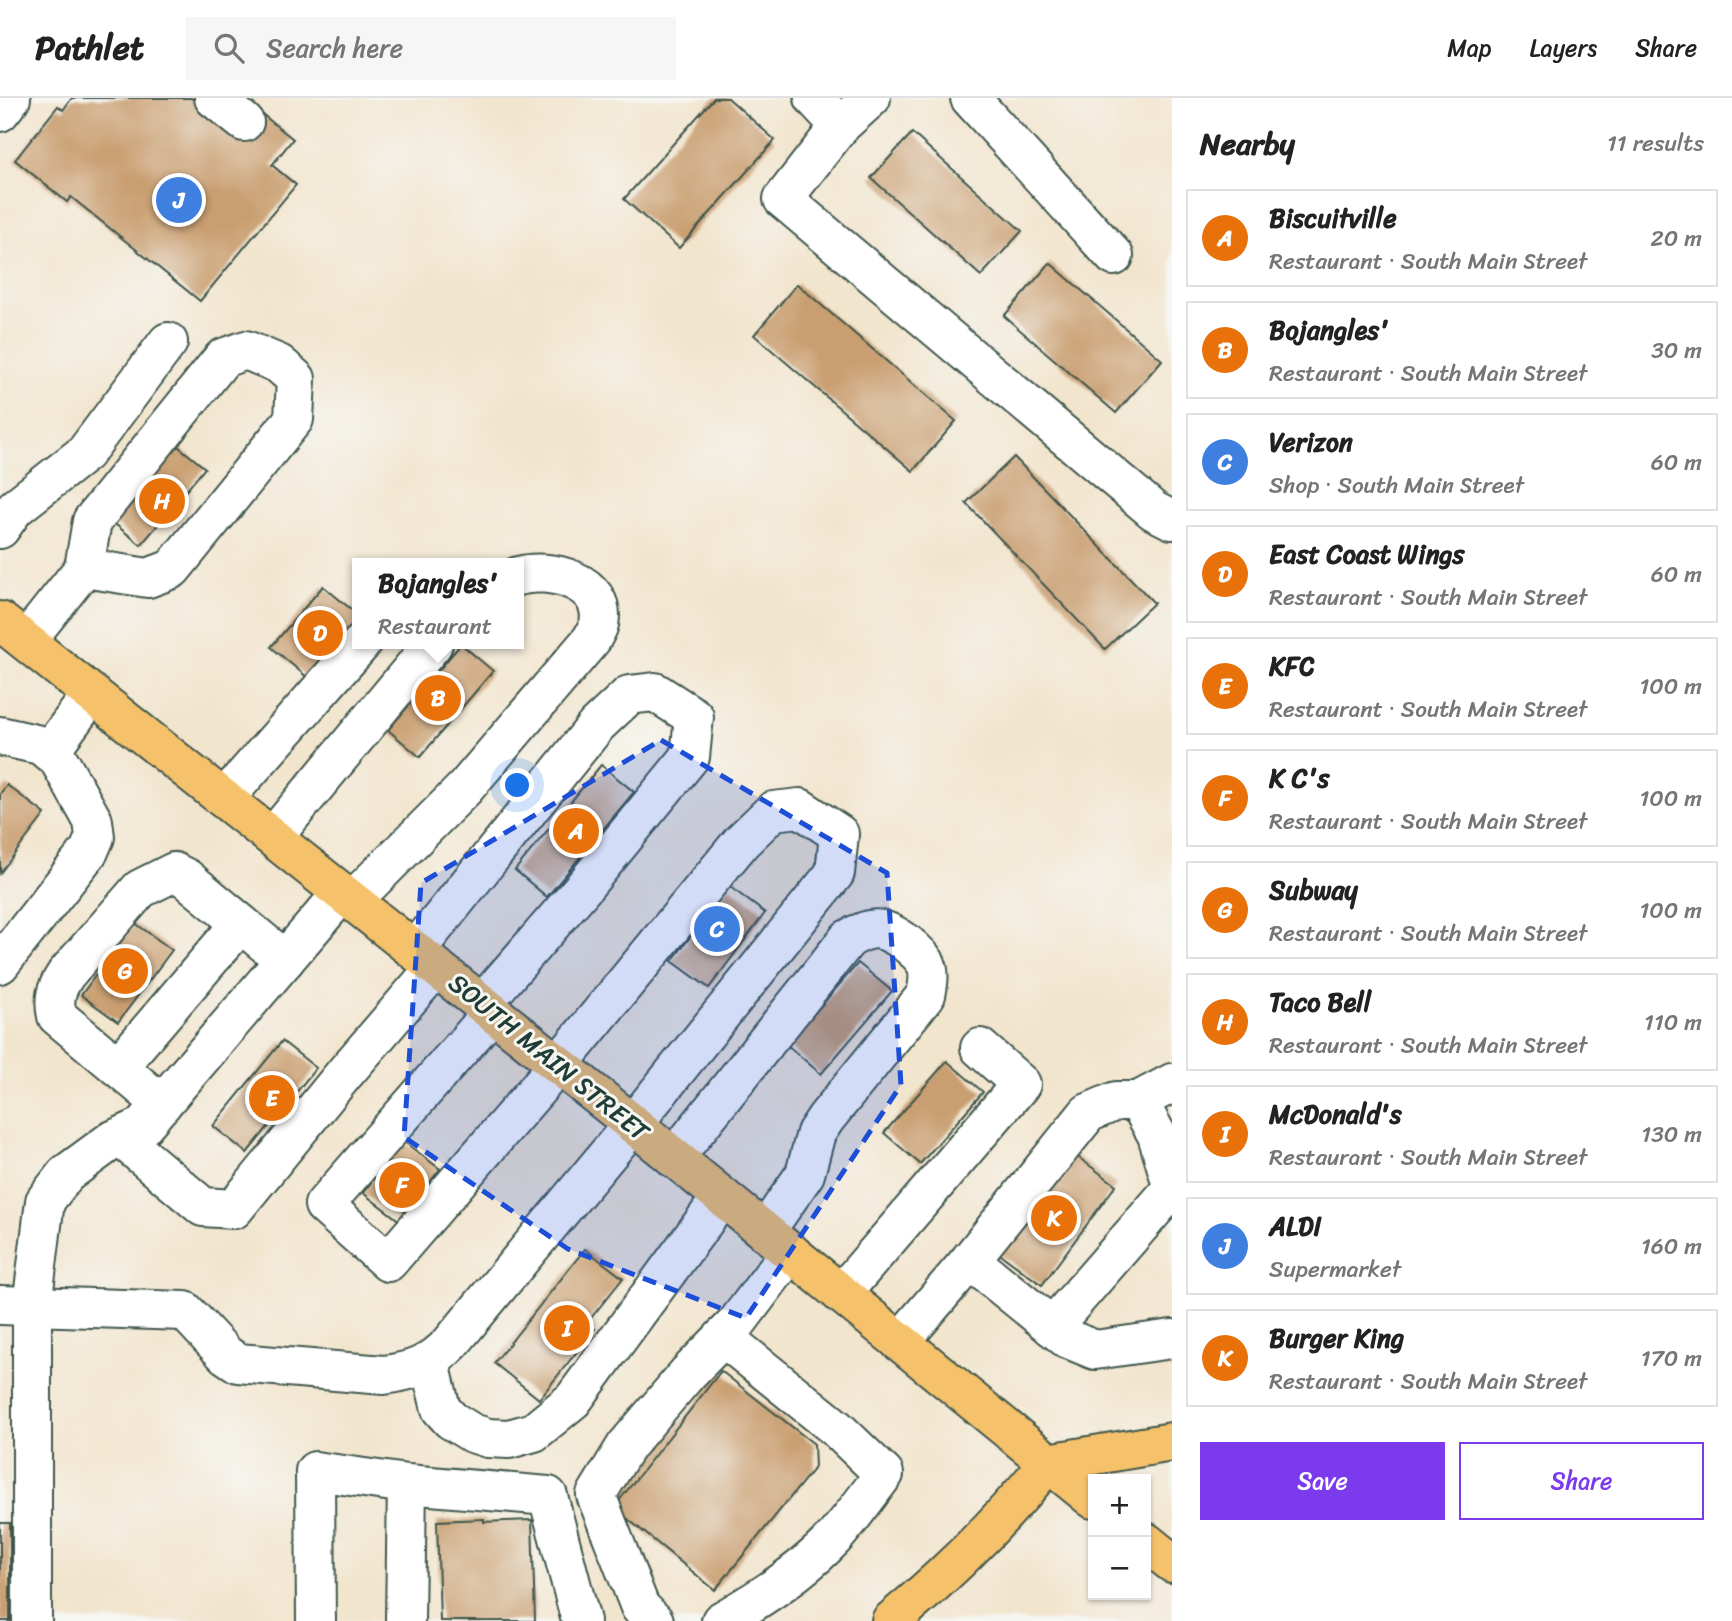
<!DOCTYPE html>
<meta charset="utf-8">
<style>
body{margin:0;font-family:Sriracha,sans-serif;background:#f6f6f6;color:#222}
.controls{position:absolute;right:21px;bottom:21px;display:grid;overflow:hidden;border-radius:0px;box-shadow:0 2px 5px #0004}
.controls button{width:63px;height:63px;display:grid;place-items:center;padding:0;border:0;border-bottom:2px solid #e0e0e0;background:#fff;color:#222;font:35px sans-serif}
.you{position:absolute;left:518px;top:688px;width:24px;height:24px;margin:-18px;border:5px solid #fff;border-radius:50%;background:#1a73e8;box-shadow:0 0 0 10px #1a73e833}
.badge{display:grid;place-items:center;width:46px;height:46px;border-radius:50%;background:#7c3aed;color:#fff;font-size:23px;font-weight:700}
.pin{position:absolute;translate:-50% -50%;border:4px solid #fff;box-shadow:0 2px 7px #0006}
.popup{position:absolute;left:352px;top:460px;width:172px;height:91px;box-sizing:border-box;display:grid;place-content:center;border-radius:0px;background:#fff;filter:drop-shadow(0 2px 5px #0005);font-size:23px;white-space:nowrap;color:#767676}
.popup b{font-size:26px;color:#222}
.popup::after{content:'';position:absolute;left:50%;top:100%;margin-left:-14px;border:14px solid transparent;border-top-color:#fff}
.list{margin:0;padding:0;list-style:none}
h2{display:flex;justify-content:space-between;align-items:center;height:91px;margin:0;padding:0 28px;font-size:30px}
h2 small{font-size:23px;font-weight:400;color:#767676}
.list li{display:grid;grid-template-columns:46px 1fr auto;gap:21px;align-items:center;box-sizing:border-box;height:98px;margin:0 14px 14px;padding:0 14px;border:2px solid #e0e0e0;border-radius:0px}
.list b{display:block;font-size:26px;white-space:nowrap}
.list p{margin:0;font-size:23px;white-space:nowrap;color:#767676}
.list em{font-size:23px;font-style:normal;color:#767676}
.actions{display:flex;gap:14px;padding:21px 28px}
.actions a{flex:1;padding:16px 0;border:2px solid #7c3aed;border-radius:0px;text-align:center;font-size:24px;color:#7c3aed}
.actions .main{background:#7c3aed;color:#fff}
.icon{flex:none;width:38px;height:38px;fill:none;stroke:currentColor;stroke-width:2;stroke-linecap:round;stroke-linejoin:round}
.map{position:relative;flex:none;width:1172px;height:1523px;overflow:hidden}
header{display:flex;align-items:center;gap:42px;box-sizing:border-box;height:98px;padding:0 35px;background:#fff;border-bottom:2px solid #e0e0e0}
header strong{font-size:33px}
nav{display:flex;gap:38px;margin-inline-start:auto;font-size:24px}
.search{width:490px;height:63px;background:#f6f6f6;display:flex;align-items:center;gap:18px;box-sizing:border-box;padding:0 24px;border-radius:0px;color:#767676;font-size:26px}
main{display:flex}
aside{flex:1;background:#fff}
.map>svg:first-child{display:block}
.building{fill:#c99e70}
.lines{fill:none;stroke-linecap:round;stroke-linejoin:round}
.minor-casing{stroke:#3f564b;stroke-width:42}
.major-casing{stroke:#3f564b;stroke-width:42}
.minor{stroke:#fff;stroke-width:38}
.major{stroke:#f5c16b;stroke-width:38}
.marked{fill:#1d4ed8;fill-opacity:0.2;stroke:#1d4ed8;stroke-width:5;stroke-dasharray:14 9;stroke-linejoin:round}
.labels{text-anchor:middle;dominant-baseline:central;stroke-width:6;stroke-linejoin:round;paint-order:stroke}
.street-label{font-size:26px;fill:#1f3d34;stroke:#f6f6f2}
</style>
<header>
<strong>Pathlet</strong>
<div class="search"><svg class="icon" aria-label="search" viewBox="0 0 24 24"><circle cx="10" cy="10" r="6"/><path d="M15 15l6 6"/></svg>Search here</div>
<nav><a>Map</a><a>Layers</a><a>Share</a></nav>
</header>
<main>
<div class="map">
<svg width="1172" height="1523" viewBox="0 0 1172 1523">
<rect width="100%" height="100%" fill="#f6f6f2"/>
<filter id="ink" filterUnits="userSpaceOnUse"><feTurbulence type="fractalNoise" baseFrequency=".0143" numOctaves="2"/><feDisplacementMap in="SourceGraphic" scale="14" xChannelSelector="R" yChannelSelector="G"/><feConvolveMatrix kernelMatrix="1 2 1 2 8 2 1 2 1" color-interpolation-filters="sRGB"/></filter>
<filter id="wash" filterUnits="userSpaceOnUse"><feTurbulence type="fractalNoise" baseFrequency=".00686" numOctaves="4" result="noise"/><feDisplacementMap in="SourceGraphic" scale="28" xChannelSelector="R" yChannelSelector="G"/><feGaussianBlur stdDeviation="1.57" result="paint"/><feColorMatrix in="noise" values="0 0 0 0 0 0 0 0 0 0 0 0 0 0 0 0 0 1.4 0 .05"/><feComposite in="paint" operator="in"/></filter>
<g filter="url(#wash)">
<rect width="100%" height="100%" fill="#f2e5ce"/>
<g id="blocks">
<g class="building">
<polygon points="72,0 191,0 242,41 263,17 293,41 272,67 296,87 200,203 71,99 67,104 15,62 58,8 63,12"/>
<polygon points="714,0 728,0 775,42 679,150 624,101"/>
<polygon points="912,35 1022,133 981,178 871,80"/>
<polygon points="1050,165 1162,262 1116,315 1004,218"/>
<polygon points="797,186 956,323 913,373 754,237"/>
<polygon points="174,345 205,370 141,447 110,422"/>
<polygon points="1014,359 1154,505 1105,551 966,405"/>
<polygon points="323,488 358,517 358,533 314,585 271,549"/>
<polygon points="461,546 493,573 420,659 388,632"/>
<polygon points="601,667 634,694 547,799 515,772"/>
<polygon points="7,687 45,716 0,775 0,696"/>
<polygon points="729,788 765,815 709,890 672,863"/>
<polygon points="135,825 172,852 118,924 81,897"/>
<polygon points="858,865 892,893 821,976 787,947"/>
<polygon points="282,943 316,970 247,1055 213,1028"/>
<polygon points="947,963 983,994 920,1066 884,1035"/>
<polygon points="403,1043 440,1071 400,1123 363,1095"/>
<polygon points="1071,1054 1116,1087 1042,1187 997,1154"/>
<polygon points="585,1151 623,1180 587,1225 595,1231 539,1301 494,1265"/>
<polygon points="721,1273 814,1346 815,1369 715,1492 618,1413 618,1404"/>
<polygon points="484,1421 484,1424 532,1422 535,1523 440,1523 437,1423"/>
<rect x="0" y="1425" width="10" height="98"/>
</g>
</g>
</g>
<g filter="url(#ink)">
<use href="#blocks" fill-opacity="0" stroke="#3f564b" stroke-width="2"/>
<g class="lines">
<g class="minor-casing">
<g id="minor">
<polyline points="214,0 244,24"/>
<polyline points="814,0 840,28"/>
<polyline points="871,0 840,28 783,101 1154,413 1172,422"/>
<polyline points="970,0 1114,158"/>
<polyline points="0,14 11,0"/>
<polyline points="0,431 15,410 85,355 168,244"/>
<polyline points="26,543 84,470 148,480 172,471 294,321 296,281 279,266 246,252 223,260 92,423 84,470"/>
<polyline points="0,638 40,647 57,659 93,723 95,739 89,753 0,866"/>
<polyline points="49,654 92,596"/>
<polyline points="224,701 361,546"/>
<polyline points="273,739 433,546"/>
<path d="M352,803L465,690L592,541C594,536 598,531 599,526C608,483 548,469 518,478"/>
<polyline points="415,853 597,627 629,597 655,594 694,619 690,659 582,791 482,906"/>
<polyline points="118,969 240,826"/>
<polyline points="1138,1003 1157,1037 1172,1087"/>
<path d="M162,1006L57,918C53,901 56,891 66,876L140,791L174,774L186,780L285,862"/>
<polyline points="120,1039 203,1109 234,1111 344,976 436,869"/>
<path d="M674,1060L848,841C872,827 882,828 905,844C911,849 921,857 925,864C931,874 928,887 926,897L826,1020L816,1035L805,1076L765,1134"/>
<polyline points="970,1162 1066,1240 1095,1252 1172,1241"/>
<polyline points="841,1196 1021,986 980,950"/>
<path d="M0,1207L185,1213L226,1257L238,1265L384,1277C414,1273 430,1267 451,1245L633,1026L835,775L839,736L800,710L773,713L742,743L558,967L388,1164L324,1107L492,915"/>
<polyline points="1052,1229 1172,1091"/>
<polyline points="900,1244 970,1162 1088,1015 1116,1003 1138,1003 1172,985"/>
<polyline points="430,1265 441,1311 451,1322 472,1335 488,1340 509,1341 534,1334 573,1302 722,1099"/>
<polyline points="32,1523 32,1208 45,1103 66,1076 111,1043 142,1029 342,795"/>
<polyline points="316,1523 315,1373 407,1386"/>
<polyline points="405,1523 407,1386 548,1398 581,1523"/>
<polyline points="654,1523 640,1509 596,1397 626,1348 688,1275 736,1226 790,1154"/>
<path d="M721,1523C762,1500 802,1474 834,1440C852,1420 868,1397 884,1376L836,1330L723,1239"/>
</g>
</g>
<g class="major-casing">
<g id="major">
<polyline points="0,523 633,1026 1093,1401"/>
<polyline points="1048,1365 1172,1344"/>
<polyline points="1146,1444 1172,1465"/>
<path d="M891,1523C949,1475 1001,1423 1048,1365"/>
</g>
</g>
<use href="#minor" class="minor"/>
<use href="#major" class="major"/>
</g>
</g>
<path class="marked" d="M661,642L887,775L901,987L746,1220L568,1151L404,1039L421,785Z"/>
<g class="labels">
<g class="street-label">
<text transform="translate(549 959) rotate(39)">SOUTH MAIN STREET</text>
</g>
</g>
</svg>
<div class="controls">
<button>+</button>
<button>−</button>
</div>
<div class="you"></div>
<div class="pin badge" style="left:576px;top:733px;background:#e8710a">A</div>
<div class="pin badge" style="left:438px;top:600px;background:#e8710a">B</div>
<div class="popup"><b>Bojangles'</b>Restaurant</div>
<div class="pin badge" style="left:717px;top:831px;background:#3f7fe0">C</div>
<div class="pin badge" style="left:320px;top:535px;background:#e8710a">D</div>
<div class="pin badge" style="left:272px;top:1000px;background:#e8710a">E</div>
<div class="pin badge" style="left:402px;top:1087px;background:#e8710a">F</div>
<div class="pin badge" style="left:125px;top:873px;background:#e8710a">G</div>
<div class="pin badge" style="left:162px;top:403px;background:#e8710a">H</div>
<div class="pin badge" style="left:567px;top:1230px;background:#e8710a">I</div>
<div class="pin badge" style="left:179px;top:102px;background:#3f7fe0">J</div>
<div class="pin badge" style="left:1054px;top:1120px;background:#e8710a">K</div>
</div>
<aside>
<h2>Nearby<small>11 results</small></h2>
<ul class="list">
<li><span class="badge" style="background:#e8710a">A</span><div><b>Biscuitville</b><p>Restaurant · South Main Street</p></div><em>20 m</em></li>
<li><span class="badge" style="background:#e8710a">B</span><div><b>Bojangles'</b><p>Restaurant · South Main Street</p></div><em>30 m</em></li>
<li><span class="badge" style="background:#3f7fe0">C</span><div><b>Verizon</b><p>Shop · South Main Street</p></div><em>60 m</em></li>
<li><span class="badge" style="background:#e8710a">D</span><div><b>East Coast Wings</b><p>Restaurant · South Main Street</p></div><em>60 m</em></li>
<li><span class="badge" style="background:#e8710a">E</span><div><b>KFC</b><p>Restaurant · South Main Street</p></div><em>100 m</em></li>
<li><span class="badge" style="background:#e8710a">F</span><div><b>K C's</b><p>Restaurant · South Main Street</p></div><em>100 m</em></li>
<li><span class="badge" style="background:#e8710a">G</span><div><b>Subway</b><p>Restaurant · South Main Street</p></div><em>100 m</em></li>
<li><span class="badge" style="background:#e8710a">H</span><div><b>Taco Bell</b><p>Restaurant · South Main Street</p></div><em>110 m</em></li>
<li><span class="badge" style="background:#e8710a">I</span><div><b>McDonald's</b><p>Restaurant · South Main Street</p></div><em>130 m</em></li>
<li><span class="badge" style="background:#3f7fe0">J</span><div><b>ALDI</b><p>Supermarket</p></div><em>160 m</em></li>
<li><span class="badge" style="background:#e8710a">K</span><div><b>Burger King</b><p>Restaurant · South Main Street</p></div><em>170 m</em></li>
</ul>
<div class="actions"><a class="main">Save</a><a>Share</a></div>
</aside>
</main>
